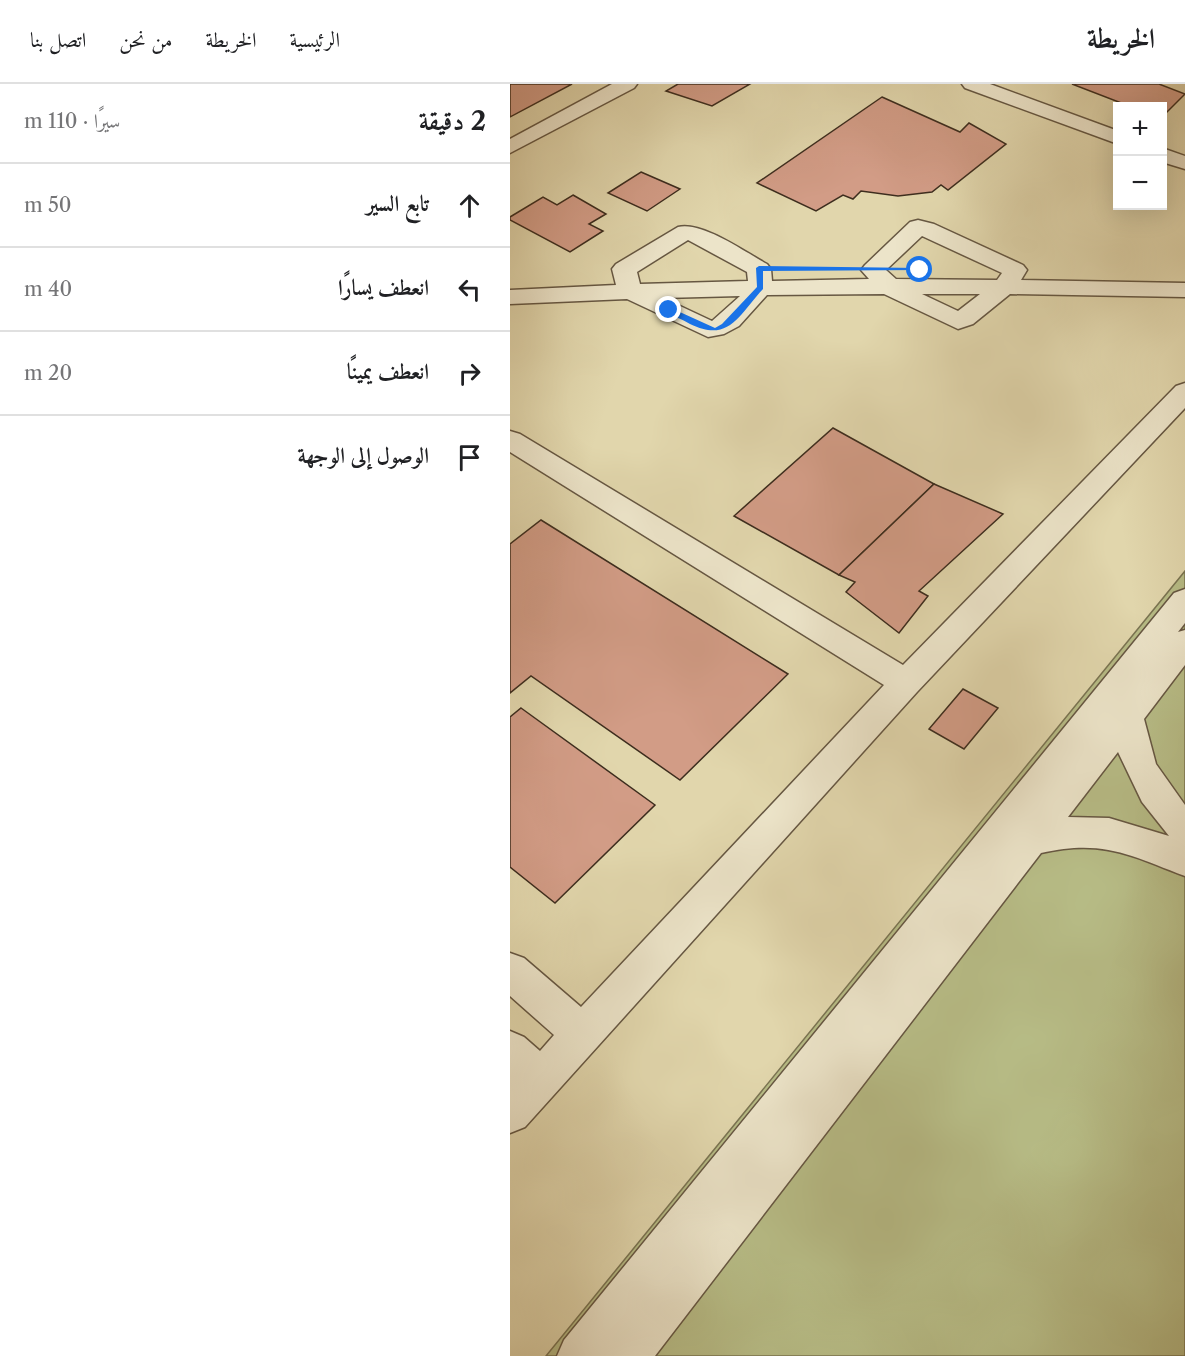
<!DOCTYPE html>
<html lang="ar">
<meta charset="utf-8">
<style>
body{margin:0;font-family:"Libre Caslon Text",Amiri,serif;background:#f6f6f6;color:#202124;direction:rtl}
.controls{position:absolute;right:18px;top:18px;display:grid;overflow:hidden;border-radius:0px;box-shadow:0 6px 24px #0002}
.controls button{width:54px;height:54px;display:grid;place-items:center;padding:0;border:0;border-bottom:2px solid #e0e0e0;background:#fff;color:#202124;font:30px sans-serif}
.stop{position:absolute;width:18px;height:18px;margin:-14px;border:4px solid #1a73e8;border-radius:50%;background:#fff}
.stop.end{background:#1a73e8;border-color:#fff;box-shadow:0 2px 6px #0008}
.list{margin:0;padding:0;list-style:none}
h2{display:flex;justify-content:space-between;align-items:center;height:78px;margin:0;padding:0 24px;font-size:26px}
h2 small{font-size:20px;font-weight:400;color:#757577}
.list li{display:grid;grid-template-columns:39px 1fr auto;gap:18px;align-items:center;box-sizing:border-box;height:84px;padding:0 24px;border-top:2px solid #e0e0e0}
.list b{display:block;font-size:22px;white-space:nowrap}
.list em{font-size:20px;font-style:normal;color:#757577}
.icon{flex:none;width:33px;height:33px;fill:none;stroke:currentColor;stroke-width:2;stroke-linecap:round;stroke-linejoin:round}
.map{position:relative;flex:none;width:675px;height:1272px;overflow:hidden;direction:ltr}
header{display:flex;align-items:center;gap:36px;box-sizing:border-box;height:84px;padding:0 30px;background:#fff;border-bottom:2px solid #e0e0e0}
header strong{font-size:28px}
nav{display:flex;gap:33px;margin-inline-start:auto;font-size:21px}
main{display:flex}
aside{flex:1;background:#fff}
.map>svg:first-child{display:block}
.green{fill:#b7bc86;stroke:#7a7452;stroke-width:1.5}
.building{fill:#d29c86;stroke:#3d2d1e;stroke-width:1.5}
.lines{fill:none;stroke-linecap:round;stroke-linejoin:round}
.minor-casing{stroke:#665742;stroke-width:3}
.minor{fill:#ece4c9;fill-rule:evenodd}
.route{fill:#1a73e8}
</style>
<header>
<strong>الخريطة</strong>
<nav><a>الرئيسية</a><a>الخريطة</a><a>من نحن</a><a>اتصل بنا</a></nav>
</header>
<main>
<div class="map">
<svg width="675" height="1272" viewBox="0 0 675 1272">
<rect width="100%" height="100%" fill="#e1d6ac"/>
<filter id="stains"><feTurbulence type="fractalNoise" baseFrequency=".00333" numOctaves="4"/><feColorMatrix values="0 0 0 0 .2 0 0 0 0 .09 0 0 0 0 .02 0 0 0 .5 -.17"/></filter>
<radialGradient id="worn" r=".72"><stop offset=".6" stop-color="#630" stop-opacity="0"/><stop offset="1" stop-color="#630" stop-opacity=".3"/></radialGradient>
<polygon class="green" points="675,487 675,1272 36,1272"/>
<g class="building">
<polygon points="0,0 62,0 0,33"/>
<polygon points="168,0 240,0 202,22 156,7"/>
<polygon points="562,0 649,0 675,10 652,33 652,22 619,22"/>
<polygon points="372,13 450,48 459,39 496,60 438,106 431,101 422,108 388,112 351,107 343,115 333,111 306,127 247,99"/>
<polygon points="131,88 170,105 137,127 98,109"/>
<polygon points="63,111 96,130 79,140 93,147 60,168 0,136 0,133 33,113 47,121"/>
<polygon points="323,344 424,400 329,491 224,432"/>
<polygon points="424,400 493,430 409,507 418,512 389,549 336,508 345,498 329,491"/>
<polygon points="31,436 278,590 170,696 21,592 0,609 0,460"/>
<polygon points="453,605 488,624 454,665 419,645"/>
<polygon points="11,624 145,721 45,819 0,783 0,633"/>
</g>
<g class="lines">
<g class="minor-casing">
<g id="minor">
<polygon points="102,0 127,0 124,4 0,69 0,55"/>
<polygon points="452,0 480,0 608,47 608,60 455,4"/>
<polygon points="652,64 675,72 675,85 652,78"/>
<path d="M408,136L424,140L513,181L517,186L511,196L675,199V213L500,210L463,240L448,245L374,210L257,211L229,242L214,250L198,253L117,215L0,220V206L106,201L102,185L106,180L168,143C192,137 235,168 257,180L261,185L262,197L359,195L351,186L355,181L400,138ZM412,152L492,189L487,196L386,195L376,186ZM178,156L237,188L238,197L130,200L127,188ZM412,210H470L448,227ZM230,212L202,237L153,214Z"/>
<polygon points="675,299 675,324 407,608 15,1043 0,1049 0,947 14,953 30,967 44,951 0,912 0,869 14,874 71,923 374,601 0,368 0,347 10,350 393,581 666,302"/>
<path d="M675,505V539L668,548L675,546V581L634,635L646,680L675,721V792C619,771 593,755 531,769L145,1272H47L54,1256L664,509ZM608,668L632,718L659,752L599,734L558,733Z"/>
</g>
</g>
<use href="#minor" class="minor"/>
</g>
<path class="route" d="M249,182L410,184L414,186L253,187V205C228,232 219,259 180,240C172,235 162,232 155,226L161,224L205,244L212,240L247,203L246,184Z"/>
<rect width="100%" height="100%" filter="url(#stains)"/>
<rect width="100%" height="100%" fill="url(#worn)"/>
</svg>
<div class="controls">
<button>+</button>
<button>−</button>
</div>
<div class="stop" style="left:410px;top:186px"></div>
<div class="stop end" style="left:159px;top:226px"></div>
</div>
<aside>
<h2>2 دقيقة<small>سيرًا · 110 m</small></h2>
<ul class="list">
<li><svg class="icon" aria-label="ahead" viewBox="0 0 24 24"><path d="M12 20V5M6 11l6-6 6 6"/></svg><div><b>تابع السير</b></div><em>50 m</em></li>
<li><svg class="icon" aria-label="left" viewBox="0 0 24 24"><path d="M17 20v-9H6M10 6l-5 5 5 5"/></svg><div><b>انعطف يسارًا</b></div><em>40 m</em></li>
<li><svg class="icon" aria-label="right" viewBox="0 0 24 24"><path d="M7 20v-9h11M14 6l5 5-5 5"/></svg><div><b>انعطف يمينًا</b></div><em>20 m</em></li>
<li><svg class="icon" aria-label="arrive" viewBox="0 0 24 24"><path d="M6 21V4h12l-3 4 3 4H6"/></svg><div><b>الوصول إلى الوجهة</b></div></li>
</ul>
</aside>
</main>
